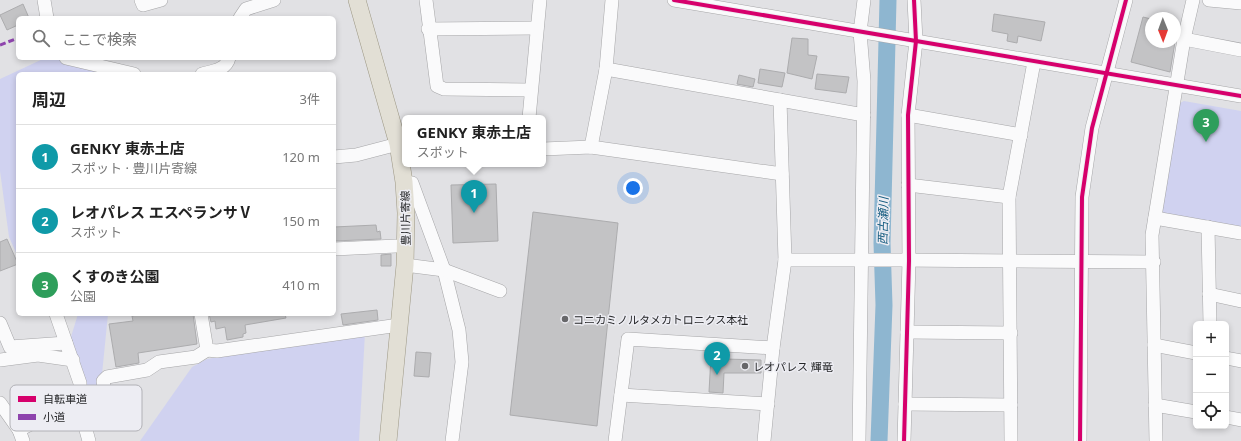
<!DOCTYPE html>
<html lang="ja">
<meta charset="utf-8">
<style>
body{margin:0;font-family:"Noto Sans","Noto Sans JP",sans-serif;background:#f6f6f6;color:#222}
.controls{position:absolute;right:12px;bottom:12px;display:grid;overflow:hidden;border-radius:6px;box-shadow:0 2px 6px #0003}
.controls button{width:36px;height:36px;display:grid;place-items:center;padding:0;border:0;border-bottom:1px solid #e0e0e0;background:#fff;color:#222;font:20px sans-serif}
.compass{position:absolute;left:1145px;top:12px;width:36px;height:36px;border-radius:50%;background:#fff;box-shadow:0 2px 6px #0003;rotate:179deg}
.you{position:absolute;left:633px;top:188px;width:14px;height:14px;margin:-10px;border:3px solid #fff;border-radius:50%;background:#1a73e8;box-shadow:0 0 0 6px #1a73e833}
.badge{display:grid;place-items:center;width:26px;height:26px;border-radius:50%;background:#d93025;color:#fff;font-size:13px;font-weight:700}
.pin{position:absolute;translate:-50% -33px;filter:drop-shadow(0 1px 2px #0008)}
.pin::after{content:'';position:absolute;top:21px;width:14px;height:12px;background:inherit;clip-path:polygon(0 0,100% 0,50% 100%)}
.popup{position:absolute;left:402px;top:115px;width:144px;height:52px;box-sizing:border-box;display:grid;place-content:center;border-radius:6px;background:#fff;filter:drop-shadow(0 1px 3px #0005);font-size:13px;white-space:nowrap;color:#767676}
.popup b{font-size:15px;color:#222}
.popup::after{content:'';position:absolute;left:50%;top:100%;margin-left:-8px;border:8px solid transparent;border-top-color:#fff}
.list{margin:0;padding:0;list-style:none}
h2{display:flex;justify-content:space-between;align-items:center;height:52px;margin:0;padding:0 16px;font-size:17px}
h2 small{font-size:13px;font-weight:400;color:#767676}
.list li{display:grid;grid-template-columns:26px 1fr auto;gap:12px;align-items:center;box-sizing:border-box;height:64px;padding:0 16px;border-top:1px solid #e0e0e0}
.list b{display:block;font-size:15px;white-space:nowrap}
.list p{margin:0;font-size:13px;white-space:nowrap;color:#767676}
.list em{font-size:13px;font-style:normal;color:#767676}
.icon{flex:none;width:22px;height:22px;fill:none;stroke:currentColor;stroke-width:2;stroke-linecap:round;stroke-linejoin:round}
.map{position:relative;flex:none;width:1241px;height:441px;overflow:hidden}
.search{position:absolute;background:#fff;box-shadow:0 2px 6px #0003;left:16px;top:16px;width:320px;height:44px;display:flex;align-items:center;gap:10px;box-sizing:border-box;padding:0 14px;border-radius:6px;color:#767676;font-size:15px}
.panel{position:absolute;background:#fff;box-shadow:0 2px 6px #0003;left:16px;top:72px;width:320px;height:244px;border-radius:6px}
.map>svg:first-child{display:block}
.green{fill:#d0d2f0}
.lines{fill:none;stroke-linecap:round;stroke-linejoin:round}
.river{stroke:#8eb6d0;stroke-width:17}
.building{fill:#c3c3c5;stroke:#acacae}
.minor-casing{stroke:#a6a6a8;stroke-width:14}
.major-casing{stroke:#9d9885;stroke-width:18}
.minor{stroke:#fafafb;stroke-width:13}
.major{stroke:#e2dfd5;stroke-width:17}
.quiet{stroke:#8e44ad;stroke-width:3;stroke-dasharray:6 3;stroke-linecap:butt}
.cycleway-casing{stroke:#ededf3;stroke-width:6}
.cycleway{stroke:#d6006c;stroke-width:4}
.poi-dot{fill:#67676a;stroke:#ededf3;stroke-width:1.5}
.labels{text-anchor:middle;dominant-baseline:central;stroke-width:3;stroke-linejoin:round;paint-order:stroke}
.street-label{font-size:11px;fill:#252628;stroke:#ededf3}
.poi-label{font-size:11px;fill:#252628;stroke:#ededf3;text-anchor:start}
.water-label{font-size:12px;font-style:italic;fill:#155c80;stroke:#ededf3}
.key{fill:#ededf3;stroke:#b1b1b6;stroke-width:1}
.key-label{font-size:11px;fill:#252628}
</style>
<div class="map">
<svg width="1241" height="441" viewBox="0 0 1241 441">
<rect width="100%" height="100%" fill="#e1e1e4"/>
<g class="green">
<polygon points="45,58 55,58 121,74 18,74 18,257 9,237 0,171 0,79"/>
<polygon points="1184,101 1241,111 1241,233 1161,218 1178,104"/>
<polygon points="78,314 108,314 102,374 98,376 100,400 91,404 70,340"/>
<polygon points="365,333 359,441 140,441 192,367 207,359"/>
</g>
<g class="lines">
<polyline class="river" points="879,441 884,305 882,243 888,0"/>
</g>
<g class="building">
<polygon points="23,4 29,18 18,18 18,25 7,30 0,15"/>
<polygon points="994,14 1045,22 1041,41 1018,36 1017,43 1007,41 1008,34 992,31"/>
<polygon points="1143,17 1151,19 1151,42 1175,42 1170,72 1131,62"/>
<polygon points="792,38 808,39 808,55 817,56 812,79 787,73"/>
<polygon points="760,69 785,73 782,87 758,83"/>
<polygon points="817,74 849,77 846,93 815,89"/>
<polygon points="739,75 755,79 753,87 737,84"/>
<polygon points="496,184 498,241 453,243 451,185"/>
<polygon points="533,212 618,223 597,426 510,415"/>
<polygon points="376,225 377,232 380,231 381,239 334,241 334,227"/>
<polygon points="7,239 18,264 0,271 0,242"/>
<polygon points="391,254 391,266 381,266 381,255"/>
<polygon points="377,310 378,320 343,325 341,314"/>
<polygon points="142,314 193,314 197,344 138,353 139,363 116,367 109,324 133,321 132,316"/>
<polygon points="209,314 285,314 286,318 245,325 246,333 243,334 243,337 227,340 225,327 216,329 215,321 211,322"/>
<polygon points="416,352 431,353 429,377 414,376"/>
<polygon points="717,353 725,353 724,359 761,360 761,373 724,373 723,393 709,392 711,356 717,357"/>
</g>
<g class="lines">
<g class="minor-casing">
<g id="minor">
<polyline points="44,0 47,18"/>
<polyline points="141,0 143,5 161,0"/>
<polyline points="426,0 437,86 444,89 530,90"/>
<polyline points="674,0 1241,96"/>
<polyline points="1209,0 1241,3"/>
<polyline points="240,18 246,9 274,0"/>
<polyline points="428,29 537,28"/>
<polyline points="1184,39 1241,50"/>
<polyline points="66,58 134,74"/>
<polyline points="606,69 864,115"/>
<path d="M202,74C213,71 226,70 229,58"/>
<polyline points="908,115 1021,135"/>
<polyline points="529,118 540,0"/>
<polyline points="591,147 606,69 612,0"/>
<polyline points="543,149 591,147 782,174"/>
<polyline points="334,157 356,155 398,144"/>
<polyline points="404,182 412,183 444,270 459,330 462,362 452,441"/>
<polyline points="908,185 1009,197"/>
<polyline points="1155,218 1241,233"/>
<polyline points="1208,227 1210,324"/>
<polyline points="334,249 396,246"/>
<polyline points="785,260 899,260 1154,262"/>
<polyline points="405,265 444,270 500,291"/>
<polyline points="1209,294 1241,301"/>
<polyline points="56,314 80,383 81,412 89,441"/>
<polyline points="201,314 207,350 217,351 399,325"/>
<polyline points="0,323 10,347 66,343"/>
<polyline points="907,332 1011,333"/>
<polyline points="1154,345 1196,353"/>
<polyline points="1226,358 1241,361"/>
<polyline points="0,360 38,355 73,360"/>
<polyline points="621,395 768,404"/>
<polyline points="0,403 19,430 23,441"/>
<polyline points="905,404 1011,405"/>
<polyline points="1155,405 1196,412"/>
<polyline points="1226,417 1241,420"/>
<polyline points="19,430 35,422 103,405 106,399 103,381 107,377 147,370 159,362 196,357 207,350"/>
<polyline points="615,441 628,339 773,348"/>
<polyline points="764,441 773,348 785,260 780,100"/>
<polyline points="859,441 864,81 860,32 864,0"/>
<polyline points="904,441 909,261 908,115 916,41 914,0"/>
<polyline points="1011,441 1009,197 1034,62"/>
<polyline points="1080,441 1082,197 1092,128 1126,0"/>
<polyline points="1156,441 1152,235 1184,39 1193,0"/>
</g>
</g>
<g class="major-casing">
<polyline id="major" points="357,0 398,144 404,182 406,213 405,265 388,441"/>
</g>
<use href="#minor" class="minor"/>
<use href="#major" class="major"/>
<polyline class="quiet" points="0,45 18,38"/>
<g class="cycleway-casing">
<g id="cycleway">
<polyline points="674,0 1241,96"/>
<polyline points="904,441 909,261 908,115 916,41 914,0"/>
<polyline points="1080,441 1082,197 1092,128 1126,0"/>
</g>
</g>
<use href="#cycleway" class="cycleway"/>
</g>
<g class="poi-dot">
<circle cx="565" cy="319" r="4"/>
<circle cx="745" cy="366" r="4"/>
</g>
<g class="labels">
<g class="street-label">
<text transform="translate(405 218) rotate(-91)">豊川片寄線</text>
</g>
<g class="poi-label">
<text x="573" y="319">コニカミノルタメカトロニクス本社</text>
<text x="753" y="366">レオパレス 輝竜</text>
</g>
<g class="water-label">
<text transform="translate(883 221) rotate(-89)">西古瀬川</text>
</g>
</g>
<rect x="10" y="385" width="132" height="46" rx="6" class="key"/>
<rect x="18" y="396" width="18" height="6" fill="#d6006c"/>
<rect x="18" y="414" width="18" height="6" fill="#8e44ad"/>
<g class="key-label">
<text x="43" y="403">自転車道</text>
<text x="43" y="421">小道</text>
</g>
</svg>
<div class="controls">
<button>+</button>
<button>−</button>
<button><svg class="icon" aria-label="locate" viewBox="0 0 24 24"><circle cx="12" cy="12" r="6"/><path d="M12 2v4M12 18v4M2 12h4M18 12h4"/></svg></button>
</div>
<svg class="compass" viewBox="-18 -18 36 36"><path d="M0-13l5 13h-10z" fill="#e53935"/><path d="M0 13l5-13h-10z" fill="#767676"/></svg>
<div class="you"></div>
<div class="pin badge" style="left:474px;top:213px;background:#0f9aa8">1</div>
<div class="popup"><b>GENKY 東赤土店</b>スポット</div>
<div class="pin badge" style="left:717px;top:375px;background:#0f9aa8">2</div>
<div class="pin badge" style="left:1206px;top:142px;background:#2e9e5b">3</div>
<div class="search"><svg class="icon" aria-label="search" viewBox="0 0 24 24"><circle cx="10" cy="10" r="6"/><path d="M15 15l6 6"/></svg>ここで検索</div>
<section class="panel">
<h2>周辺<small>3件</small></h2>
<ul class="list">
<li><span class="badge" style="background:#0f9aa8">1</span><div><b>GENKY 東赤土店</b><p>スポット · 豊川片寄線</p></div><em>120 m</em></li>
<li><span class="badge" style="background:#0f9aa8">2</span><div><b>レオパレス エスペランサⅤ</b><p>スポット</p></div><em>150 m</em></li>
<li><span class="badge" style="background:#2e9e5b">3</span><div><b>くすのき公園</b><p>公園</p></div><em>410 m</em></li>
</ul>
</section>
</div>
